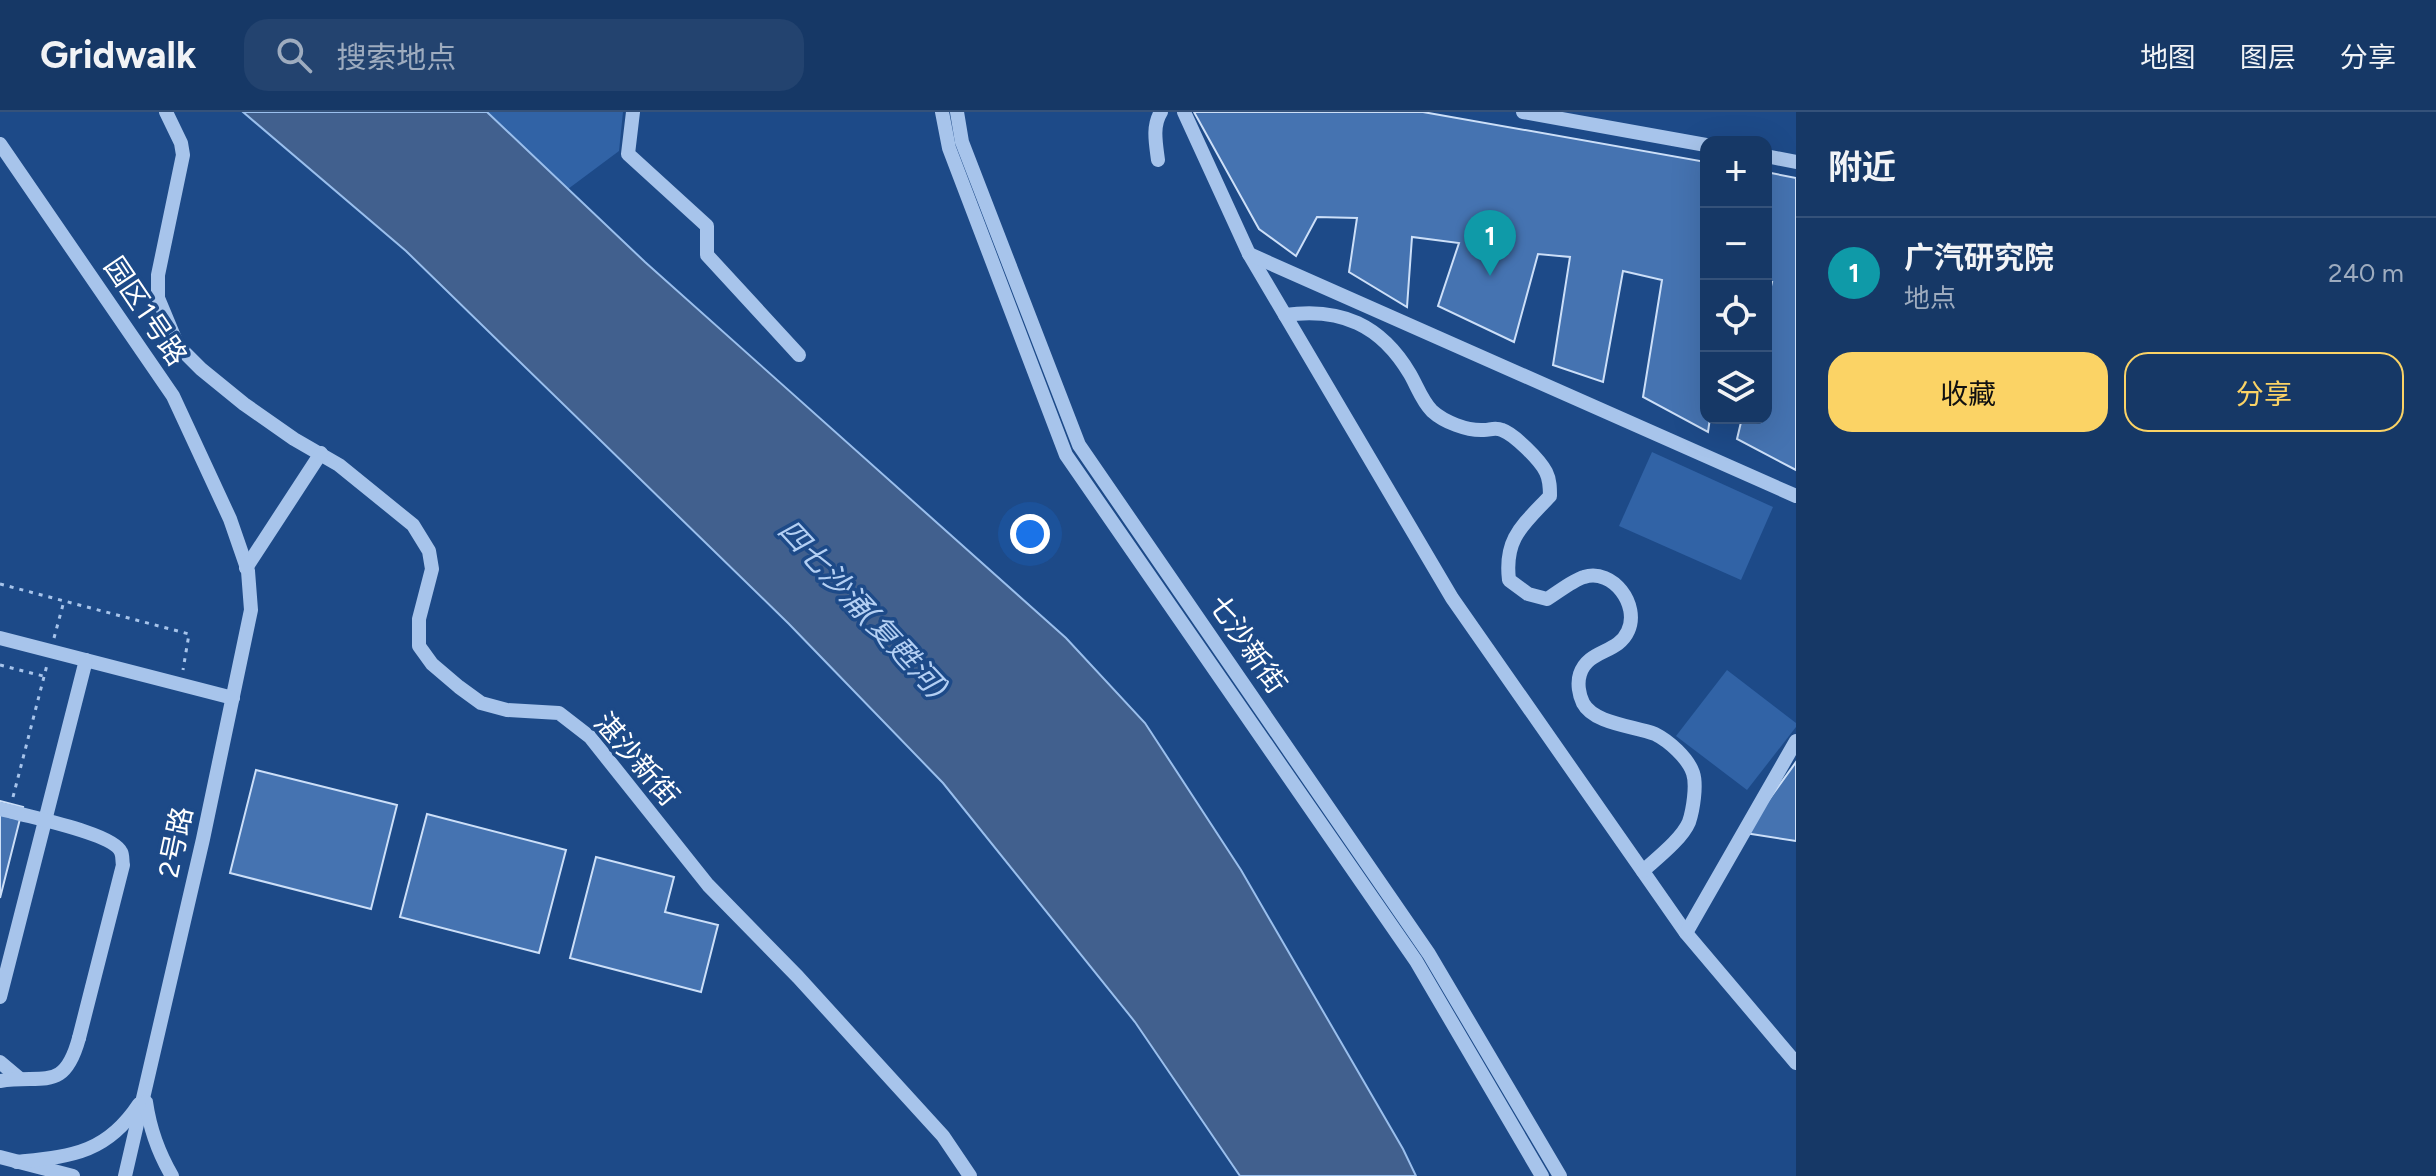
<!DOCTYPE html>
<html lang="zh">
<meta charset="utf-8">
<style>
body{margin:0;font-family:Figtree,"Noto Sans SC",sans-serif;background:#23436f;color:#f1f3f6}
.controls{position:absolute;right:24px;top:24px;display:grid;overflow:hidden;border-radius:16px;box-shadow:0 8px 32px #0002}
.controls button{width:72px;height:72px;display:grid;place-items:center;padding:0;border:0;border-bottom:2px solid #35527a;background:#163866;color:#f1f3f6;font:40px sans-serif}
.you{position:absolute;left:1030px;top:422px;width:28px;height:28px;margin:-20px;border:6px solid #fff;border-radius:50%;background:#1a73e8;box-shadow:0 0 0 12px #1a73e833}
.badge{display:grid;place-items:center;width:52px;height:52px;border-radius:50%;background:#fbd365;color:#fff;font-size:26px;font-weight:700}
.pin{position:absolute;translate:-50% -66px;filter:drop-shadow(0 2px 4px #0008)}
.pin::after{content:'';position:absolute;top:42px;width:28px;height:24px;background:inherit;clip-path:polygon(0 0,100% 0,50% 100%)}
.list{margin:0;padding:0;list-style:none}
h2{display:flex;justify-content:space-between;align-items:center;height:104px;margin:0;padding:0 32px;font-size:34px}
h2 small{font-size:26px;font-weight:400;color:#9eacbf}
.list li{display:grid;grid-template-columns:52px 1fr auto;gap:24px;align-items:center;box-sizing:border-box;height:112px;padding:0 32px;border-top:2px solid #35527a}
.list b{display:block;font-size:30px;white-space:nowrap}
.list p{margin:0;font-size:26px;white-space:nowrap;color:#9eacbf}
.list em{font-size:26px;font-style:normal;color:#9eacbf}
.actions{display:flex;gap:16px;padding:24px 32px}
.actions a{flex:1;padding:18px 0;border:2px solid #fbd365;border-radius:24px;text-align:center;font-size:28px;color:#fbd365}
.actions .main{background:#fbd365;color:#111}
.icon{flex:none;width:44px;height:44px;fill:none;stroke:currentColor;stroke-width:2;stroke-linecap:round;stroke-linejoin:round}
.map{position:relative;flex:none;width:1796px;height:1064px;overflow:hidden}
header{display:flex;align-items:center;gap:48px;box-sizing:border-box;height:112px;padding:0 40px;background:#163866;border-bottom:2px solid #35527a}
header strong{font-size:38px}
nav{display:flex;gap:44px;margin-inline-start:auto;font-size:28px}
.search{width:560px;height:72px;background:#23436f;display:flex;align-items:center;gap:20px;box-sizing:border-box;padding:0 28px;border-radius:24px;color:#9eacbf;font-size:30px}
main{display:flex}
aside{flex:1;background:#163866}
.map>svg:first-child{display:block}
.green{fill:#3163a6}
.water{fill:#41608e;stroke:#9abfed;stroke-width:2}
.building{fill:#4573b1;stroke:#ccdff8;stroke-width:2}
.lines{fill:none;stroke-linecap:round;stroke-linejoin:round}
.path{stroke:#a7c4eb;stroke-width:3;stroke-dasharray:4 6;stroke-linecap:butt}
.minor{stroke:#a7c4eb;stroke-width:14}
.minor-bridge{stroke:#a7c4eb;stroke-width:14}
.labels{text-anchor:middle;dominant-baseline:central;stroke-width:7;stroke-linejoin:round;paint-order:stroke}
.street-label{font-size:28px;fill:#fff;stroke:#1d4a88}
.water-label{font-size:30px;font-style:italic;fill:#b3cff3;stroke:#1d4a88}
</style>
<header>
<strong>Gridwalk</strong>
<div class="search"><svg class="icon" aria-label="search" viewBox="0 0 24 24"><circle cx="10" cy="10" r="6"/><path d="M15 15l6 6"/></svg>搜索地点</div>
<nav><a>地图</a><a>图层</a><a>分享</a></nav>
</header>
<main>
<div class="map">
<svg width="1796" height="1064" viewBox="0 0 1796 1064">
<rect width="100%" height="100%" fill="#1d4a88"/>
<g class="green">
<polygon points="487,0 623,0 619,39 568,77"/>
<polygon points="1652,340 1773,395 1741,468 1619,414"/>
<polygon points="1727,558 1796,611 1796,615 1747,678 1676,624"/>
</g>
<polygon class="water" points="243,0 487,0 645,150 1066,526 1145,611 1241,758 1403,1037 1416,1064 1240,1064 1135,910 943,671 789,512 406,139"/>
<g class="building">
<polygon points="1194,0 1423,0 1706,50 1706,306 1710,306 1708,320 1643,285 1662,168 1623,159 1603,270 1553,253 1570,145 1538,142 1514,230 1438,194 1459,131 1412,125 1407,195 1349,160 1357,106 1317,105 1296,144 1259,117"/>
<polygon points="1766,60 1796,66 1796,358 1737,327 1742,306 1766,306 1766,196 1772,170 1766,170"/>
<polygon points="1796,650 1796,729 1745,721"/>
<polygon points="256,658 397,693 371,797 230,761"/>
<polygon points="0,689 23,695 0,786"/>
<polygon points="427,702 566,738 539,841 400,805"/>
<polygon points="596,745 674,765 665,800 718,813 701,880 570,846"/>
</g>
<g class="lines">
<g class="path">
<polyline points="0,472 189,522 183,558"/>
<polyline points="54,526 64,489"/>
<polyline points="0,553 43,564"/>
<polyline points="13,685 47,553"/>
</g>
<g class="minor">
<polyline points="166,0 181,31 183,43 158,163 158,186 178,234 201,257 244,292 294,327 339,353 413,413 429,439 432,457 419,507 419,534 432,552 459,575 481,591 507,598 559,601 590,625 708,773 798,865 943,1024 970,1064"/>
<polyline points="633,0 628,42 707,114 707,143 799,243"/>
<polyline points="942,0 949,36 1066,343 1416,849 1542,1064"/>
<polyline points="957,0 962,30 1079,333 1429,842 1560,1064"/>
<polyline points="1184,0 1249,142 1452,486 1686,821 1796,951"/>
<polyline points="1523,0 1706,33"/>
<polyline points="0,32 173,284 230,407 248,459 251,498 203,727 125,1064"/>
<polyline points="1766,44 1796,50"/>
<path d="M1158,48C1156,32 1152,14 1161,0"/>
<polyline points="1249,142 1796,384"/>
<path d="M1285,203C1341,195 1381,213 1410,262C1417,274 1422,289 1432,299C1444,310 1467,319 1484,318C1490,318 1495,315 1502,318C1514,322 1540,348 1546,360C1550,368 1550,376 1550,384C1523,413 1504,426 1509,468L1528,482L1547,487C1557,481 1573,468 1584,465C1613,456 1640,493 1628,519C1618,542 1588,537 1580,562C1577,571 1579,583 1583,591C1594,612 1635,614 1655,622C1669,629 1688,646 1693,661C1697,673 1693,698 1689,710C1682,727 1656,747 1643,759"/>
<polyline points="246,456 321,341"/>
<polyline points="0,526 233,586"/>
<polyline points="0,697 13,700"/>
<polyline points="1686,821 1796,629"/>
<polyline points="0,885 86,548"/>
<polyline points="0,950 19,966"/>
<path d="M0,969C44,962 64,981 79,926"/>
<path d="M146,990C150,1018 158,1040 172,1064"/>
<polyline points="0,1045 73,1064"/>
<path d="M17,1050C71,1044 106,1042 139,992"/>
</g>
<path class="minor-bridge" d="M13,700C34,706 114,722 121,740C123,744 122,749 123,753L79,926"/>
</g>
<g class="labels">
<g class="street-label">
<text transform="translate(146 199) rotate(56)">园区1号路</text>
<text transform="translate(1248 532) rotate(55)">七沙新街</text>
<text transform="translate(637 647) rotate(49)">湛沙新街</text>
<text transform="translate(175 730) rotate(-78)">2号路</text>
</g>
<g class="water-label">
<text transform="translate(863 497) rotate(47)">四七沙涌(复甦河)</text>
</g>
</g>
</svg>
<div class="controls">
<button>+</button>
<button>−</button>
<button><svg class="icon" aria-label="locate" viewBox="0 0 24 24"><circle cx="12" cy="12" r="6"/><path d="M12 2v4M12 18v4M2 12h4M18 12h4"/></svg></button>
<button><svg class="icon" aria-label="layers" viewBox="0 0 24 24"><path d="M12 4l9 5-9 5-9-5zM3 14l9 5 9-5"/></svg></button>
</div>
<div class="you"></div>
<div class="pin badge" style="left:1490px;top:164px;background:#0f9aa8">1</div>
</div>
<aside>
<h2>附近<small></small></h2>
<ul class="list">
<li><span class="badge" style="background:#0f9aa8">1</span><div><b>广汽研究院</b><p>地点</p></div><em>240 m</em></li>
</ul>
<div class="actions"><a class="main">收藏</a><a>分享</a></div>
</aside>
</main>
